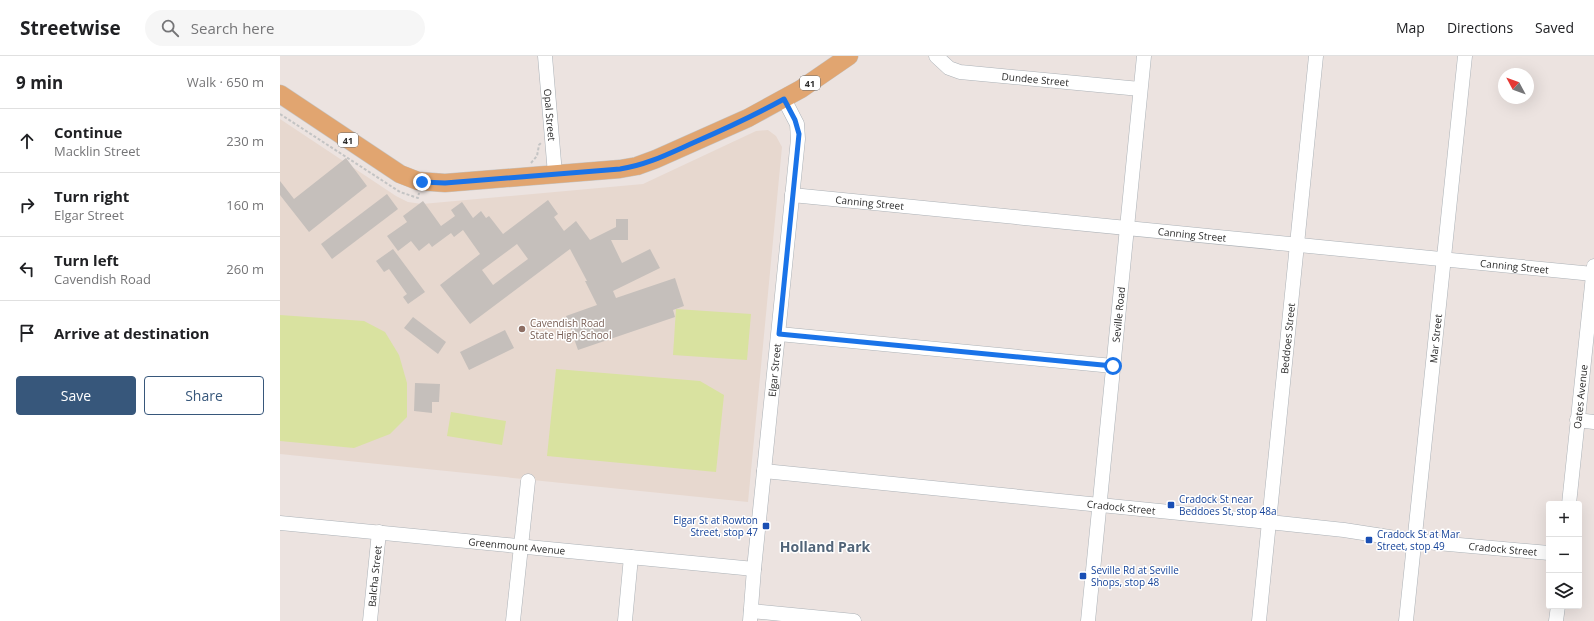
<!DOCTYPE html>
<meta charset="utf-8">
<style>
body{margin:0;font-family:"Open Sans",sans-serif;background:#f6f6f6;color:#202124}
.controls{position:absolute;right:12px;bottom:12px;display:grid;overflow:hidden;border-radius:4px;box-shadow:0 4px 16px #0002}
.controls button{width:36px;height:36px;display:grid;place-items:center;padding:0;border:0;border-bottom:1px solid #e0e0e0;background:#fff;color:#202124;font:20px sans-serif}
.compass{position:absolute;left:1218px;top:12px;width:36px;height:36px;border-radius:50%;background:#fff;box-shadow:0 4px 16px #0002;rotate:311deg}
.stop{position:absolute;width:12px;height:12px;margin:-9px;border:3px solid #1a73e8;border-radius:50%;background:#fff}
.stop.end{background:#1a73e8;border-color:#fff;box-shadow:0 1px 4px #0008}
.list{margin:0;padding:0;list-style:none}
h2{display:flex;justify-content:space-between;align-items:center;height:52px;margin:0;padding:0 16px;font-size:17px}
h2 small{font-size:13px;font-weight:400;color:#757577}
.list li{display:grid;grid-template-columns:26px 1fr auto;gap:12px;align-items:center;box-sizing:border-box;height:64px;padding:0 16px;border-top:1px solid #e0e0e0}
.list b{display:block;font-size:15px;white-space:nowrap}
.list p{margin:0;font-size:13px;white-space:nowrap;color:#757577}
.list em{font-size:13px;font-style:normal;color:#757577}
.actions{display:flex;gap:8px;padding:12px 16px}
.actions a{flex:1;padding:9px 0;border:1px solid #37577b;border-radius:4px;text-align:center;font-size:14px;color:#37577b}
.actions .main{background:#37577b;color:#fff}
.icon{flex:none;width:22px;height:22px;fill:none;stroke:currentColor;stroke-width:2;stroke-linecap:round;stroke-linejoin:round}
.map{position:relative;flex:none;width:1314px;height:565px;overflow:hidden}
header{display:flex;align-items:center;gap:24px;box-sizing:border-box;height:56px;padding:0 20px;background:#fff;border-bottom:1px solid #e0e0e0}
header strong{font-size:19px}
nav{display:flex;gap:22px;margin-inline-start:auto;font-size:14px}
.search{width:280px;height:36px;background:#f6f6f6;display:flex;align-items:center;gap:10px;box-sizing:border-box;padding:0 14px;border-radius:22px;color:#757577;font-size:15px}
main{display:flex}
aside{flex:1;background:#fff}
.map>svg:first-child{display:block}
.education{fill:#e7d8cf}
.pitch{fill:#d9e2a0}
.building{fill:#c5bfbb;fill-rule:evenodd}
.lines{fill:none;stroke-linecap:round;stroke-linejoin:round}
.minor-casing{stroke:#acb2b7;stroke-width:15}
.major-casing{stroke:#c4c4c4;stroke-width:19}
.path{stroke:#c4c4c4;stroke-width:2;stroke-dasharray:3 2;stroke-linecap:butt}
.minor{stroke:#fff;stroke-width:14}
.major{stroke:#e1a570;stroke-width:18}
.route{stroke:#1a73e8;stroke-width:5}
.education-dot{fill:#8d6e63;stroke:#fff;stroke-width:1.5}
.transit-dot{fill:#1a4fb4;stroke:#fff;stroke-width:1.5}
.labels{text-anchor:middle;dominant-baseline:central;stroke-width:3;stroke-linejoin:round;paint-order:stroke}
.shield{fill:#fff;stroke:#6b6b6b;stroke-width:1}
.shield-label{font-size:9px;font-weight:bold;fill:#2c2c2c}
.street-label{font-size:10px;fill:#2c2c2c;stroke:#fff}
.education-label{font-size:10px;fill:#785e54;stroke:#fff;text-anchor:start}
.transit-label{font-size:10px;fill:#164399;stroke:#fff;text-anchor:start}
.district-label{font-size:14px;font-weight:bold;fill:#516478;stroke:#fff}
</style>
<header>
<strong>Streetwise</strong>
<div class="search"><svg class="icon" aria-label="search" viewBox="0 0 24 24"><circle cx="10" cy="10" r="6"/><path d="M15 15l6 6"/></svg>Search here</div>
<nav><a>Map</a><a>Directions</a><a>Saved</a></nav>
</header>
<main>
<aside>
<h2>9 min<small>Walk · 650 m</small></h2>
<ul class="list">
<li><svg class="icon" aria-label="ahead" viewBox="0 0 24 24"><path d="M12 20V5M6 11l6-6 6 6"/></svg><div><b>Continue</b><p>Macklin Street</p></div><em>230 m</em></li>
<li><svg class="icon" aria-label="right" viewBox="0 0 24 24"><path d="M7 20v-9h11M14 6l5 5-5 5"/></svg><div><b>Turn right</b><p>Elgar Street</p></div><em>160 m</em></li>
<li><svg class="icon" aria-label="left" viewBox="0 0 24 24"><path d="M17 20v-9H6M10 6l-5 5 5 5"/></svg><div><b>Turn left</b><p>Cavendish Road</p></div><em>260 m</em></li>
<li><svg class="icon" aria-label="arrive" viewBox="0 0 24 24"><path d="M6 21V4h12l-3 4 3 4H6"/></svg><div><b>Arrive at destination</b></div></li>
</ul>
<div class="actions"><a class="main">Save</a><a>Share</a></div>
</aside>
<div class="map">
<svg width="1314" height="565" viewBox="0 0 1314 565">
<rect width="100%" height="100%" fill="#ece3e0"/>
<polygon class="education" points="0,63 116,140 128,146 142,148 363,128 476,75 488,74 496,80 502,91 468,446 0,398"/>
<g class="pitch">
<polygon points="396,253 471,258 467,304 393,299"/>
<polygon points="0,259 84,265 105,276 119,299 127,327 127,361 110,378 74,392 0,385"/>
<polygon points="276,313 420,325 444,339 436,416 267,400"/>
<polygon points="171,356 226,365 222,389 167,380"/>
</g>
<g class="building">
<polygon points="66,102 87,130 29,176 0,139 0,125 14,143"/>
<polygon points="107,138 118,153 52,203 41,188"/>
<path d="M268,144L278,158L274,161L284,175L296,165L310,184L336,171V163H348V184H331L342,207L370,193L380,212L333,235L336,242L395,222L404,250L393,254L395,261L298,294L286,260L317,249L305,225H307L290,193L190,268L160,229L200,198L183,174L174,181L171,177L152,191L149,187L139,195L131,185L118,195L107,180L127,166L123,160L143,145L161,170L175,160L171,154L182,146L193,162L201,155L206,162L209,160L223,178ZM237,188L248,203L213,229L202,214Z"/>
<polygon points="113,193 145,236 128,248 123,241 127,238 109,213 104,216 96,205"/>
<polygon points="133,261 166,286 158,298 124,272"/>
<polygon points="225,274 234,292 189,314 180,296"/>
<polygon points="135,327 160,328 159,346 152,346 152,357 134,355"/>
</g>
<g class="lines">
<g class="minor-casing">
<g id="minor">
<path id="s1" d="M265,0L275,118"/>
<path id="s2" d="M656,0L669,12L680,16L860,33"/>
<path id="s3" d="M512,139L1313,218"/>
<polyline points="499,278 833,310"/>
<polyline points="1297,364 1314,366"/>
<path id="s4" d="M484,415L989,466L1064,474L1135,485L1269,497"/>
<path id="s5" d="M1289,448L1314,210"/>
<path id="s6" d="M0,467L474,513"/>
<polyline points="471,555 574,565"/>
<path id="s7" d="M90,565L99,476"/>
<polyline points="233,565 248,425"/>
<polyline points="345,565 351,501"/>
<path id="s8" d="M470,565L474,513L518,83L517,68L504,43"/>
<path id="s9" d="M808,565L864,0"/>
<path id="s10" d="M979,565L1036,0"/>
<path id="s11" d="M1126,565L1185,0"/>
<polyline points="1276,565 1278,550"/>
</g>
</g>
<g class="major-casing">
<polyline id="major" points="0,38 120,118 138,125 165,127 340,113 357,110 376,103 468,62 521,33 569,0"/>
</g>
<g class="path">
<polyline points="0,58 120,136 138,142 139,137"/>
<polyline points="251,107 257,100 259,89 261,87"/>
</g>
<use href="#minor" class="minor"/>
<use href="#major" class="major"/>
</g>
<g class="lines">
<path class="route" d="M142,126L165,127L340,113C367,109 390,97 415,86C445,73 475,59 504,43L515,64L519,78L499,278L833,310"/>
</g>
<circle class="education-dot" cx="242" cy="273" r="4"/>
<g class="transit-dot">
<rect x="887" y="445" width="8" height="8" rx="2"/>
<rect x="482" y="466" width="8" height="8" rx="2"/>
<rect x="1085" y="480" width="8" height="8" rx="2"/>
<rect x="799" y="516" width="8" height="8" rx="2"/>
</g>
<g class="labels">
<g class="shield">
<rect x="520" y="20" width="20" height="14" rx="3"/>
<rect x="58" y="77" width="20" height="14" rx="3"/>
</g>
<g class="shield-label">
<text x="530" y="27">41</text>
<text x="68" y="84">41</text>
</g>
<g class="street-label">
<text stroke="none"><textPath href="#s2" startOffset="105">Dundee Street</textPath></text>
<text stroke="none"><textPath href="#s1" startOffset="59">Opal Street</textPath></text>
<text stroke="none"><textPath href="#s3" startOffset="78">Canning Street</textPath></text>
<text stroke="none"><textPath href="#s3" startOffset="402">Canning Street</textPath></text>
<text stroke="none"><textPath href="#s3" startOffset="726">Canning Street</textPath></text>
<text stroke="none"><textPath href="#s9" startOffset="308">Seville Road</textPath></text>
<text stroke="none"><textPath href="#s10" startOffset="284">Beddoes Street</textPath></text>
<text stroke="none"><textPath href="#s11" startOffset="284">Mar Street</textPath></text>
<text stroke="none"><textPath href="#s8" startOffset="252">Elgar Street</textPath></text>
<text stroke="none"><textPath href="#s5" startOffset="108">Oates Avenue</textPath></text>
<text stroke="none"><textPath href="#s4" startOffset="359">Cradock Street</textPath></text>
<text stroke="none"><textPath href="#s6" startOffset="238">Greenmount Avenue</textPath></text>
<text stroke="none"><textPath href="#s4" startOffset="743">Cradock Street</textPath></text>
<text stroke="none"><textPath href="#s7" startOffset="45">Balcha Street</textPath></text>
</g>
<g class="education-label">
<text x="250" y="267">Cavendish Road<tspan x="250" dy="12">State High School</tspan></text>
</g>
<g class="transit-label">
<text x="899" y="443">Cradock St near<tspan x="899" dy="12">Beddoes St, stop 48a</tspan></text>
<text x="478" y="464" text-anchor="end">Elgar St at Rowton<tspan x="478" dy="12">Street, stop 47</tspan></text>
<text x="1097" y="478">Cradock St at Mar<tspan x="1097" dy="12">Street, stop 49</tspan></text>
<text x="811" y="514">Seville Rd at Seville<tspan x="811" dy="12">Shops, stop 48</tspan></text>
</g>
<g class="district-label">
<text x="545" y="490">Holland Park</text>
</g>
</g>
</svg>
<div class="controls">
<button>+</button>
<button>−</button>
<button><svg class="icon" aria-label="layers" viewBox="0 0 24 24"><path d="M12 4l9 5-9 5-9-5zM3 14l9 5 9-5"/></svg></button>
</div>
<svg class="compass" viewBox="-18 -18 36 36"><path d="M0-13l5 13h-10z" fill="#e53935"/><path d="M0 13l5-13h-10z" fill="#757577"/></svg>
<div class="stop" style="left:833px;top:310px"></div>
<div class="stop end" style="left:142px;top:126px"></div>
</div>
</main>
